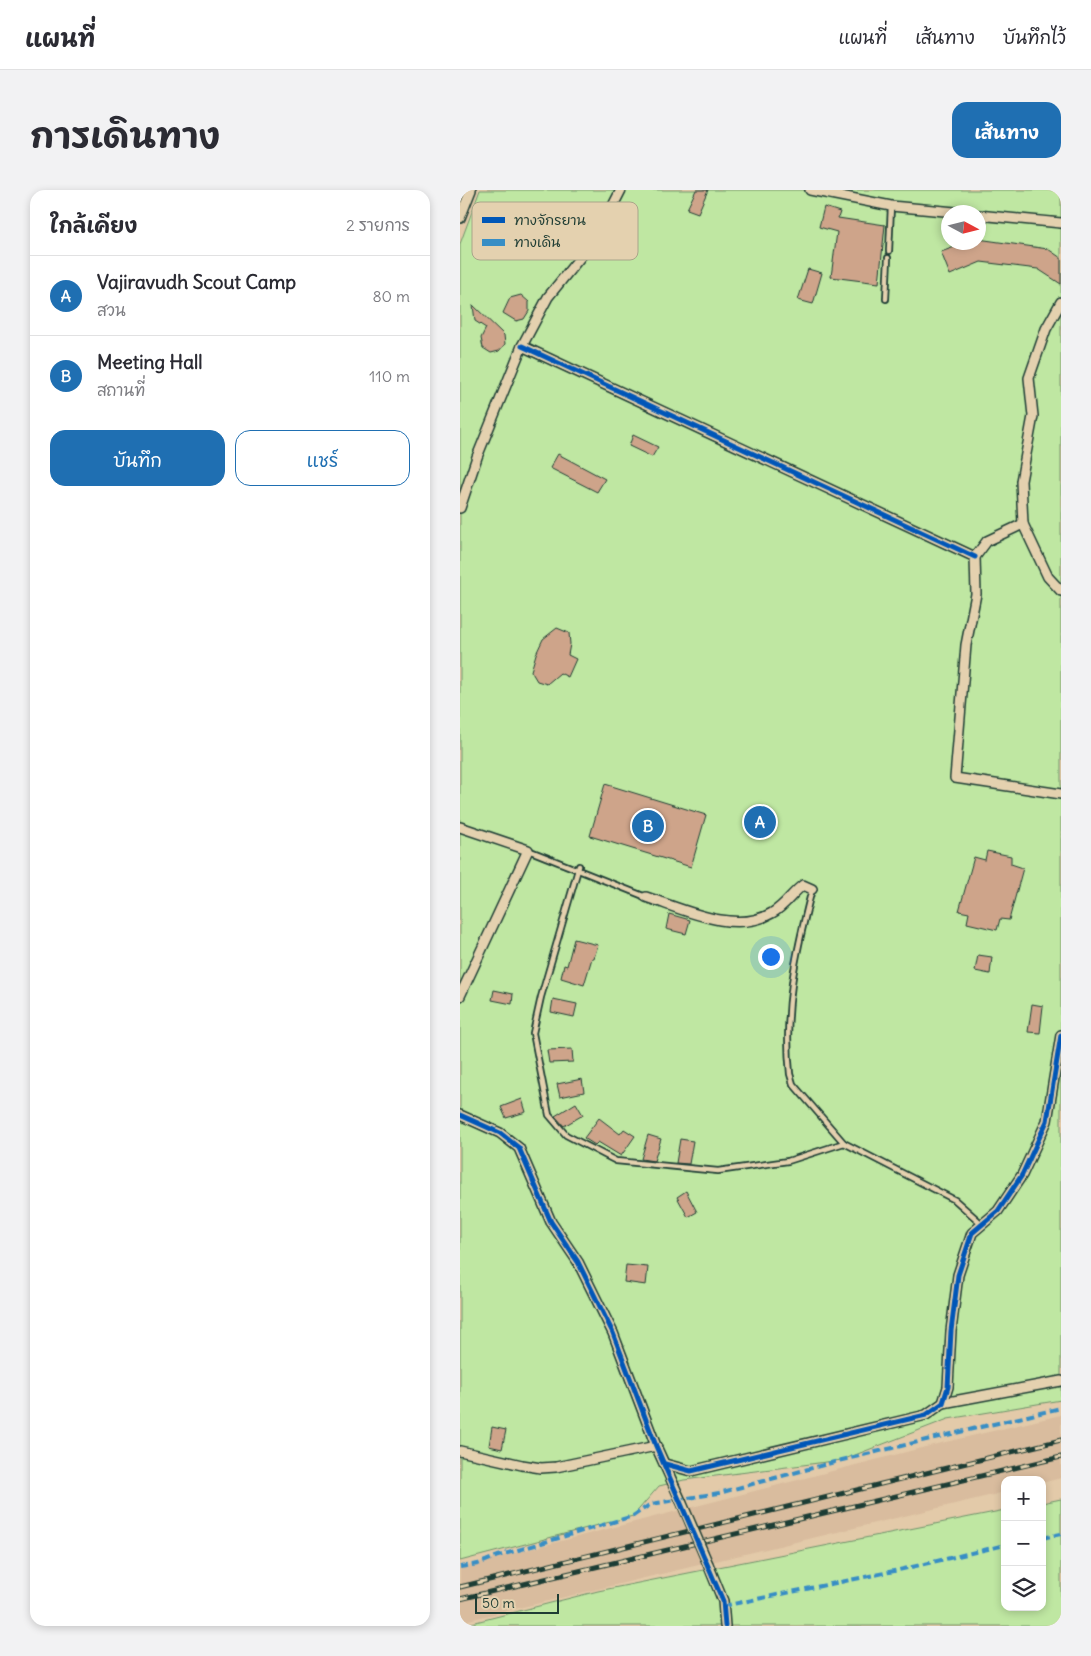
<!DOCTYPE html>
<html lang="th">
<meta charset="utf-8">
<style>
body{margin:0;font-family:Delius,"Playpen Sans Thai",sans-serif;background:#f2f2f3;color:#2b2b33}
.controls{position:absolute;right:15px;bottom:15px;display:grid;overflow:hidden;border-radius:10px;box-shadow:0 2px 8px #0003}
.controls button{width:45px;height:45px;display:grid;place-items:center;padding:0;border:0;border-bottom:1px solid #e1e1e2;background:#fff;color:#2b2b33;font:25px sans-serif}
.compass{position:absolute;left:481px;top:15px;width:45px;height:45px;border-radius:50%;background:#fff;box-shadow:0 2px 8px #0003;rotate:97deg}
.scale{position:absolute;left:15px;bottom:12px;width:84px;box-sizing:border-box;padding-left:5px;border:2px solid #1f3d34;border-top:0;font-size:14px;line-height:18px;white-space:nowrap;color:#1f3d34;-webkit-text-stroke:4px #e4d1af;paint-order:stroke}
.you{position:absolute;left:310px;top:766px;width:18px;height:18px;margin:-12px;border:4px solid #fff;border-radius:50%;background:#1a73e8;box-shadow:0 0 0 8px #1a73e833}
.badge{display:grid;place-items:center;width:32px;height:32px;border-radius:50%;background:#1f6fb2;color:#fff;font-size:16px;font-weight:700}
.pin{position:absolute;translate:-50% -50%;border:2px solid #fff;box-shadow:0 1px 5px #0006}
.list{margin:0;padding:0;list-style:none}
h2{display:flex;justify-content:space-between;align-items:center;height:65px;margin:0;padding:0 20px;font-size:21px}
h2 small{font-size:16px;font-weight:400;color:#7c7c81}
.list li{display:grid;grid-template-columns:32px 1fr auto;gap:15px;align-items:center;box-sizing:border-box;height:80px;padding:0 20px;border-top:1px solid #e1e1e2}
.list b{display:block;font-size:19px;white-space:nowrap}
.list p{margin:0;font-size:16px;white-space:nowrap;color:#7c7c81}
.list em{font-size:16px;font-style:normal;color:#7c7c81}
.actions{display:flex;gap:10px;padding:15px 20px}
.actions a{flex:1;padding:11px 0;border:1px solid #1f6fb2;border-radius:15px;text-align:center;font-size:18px;color:#1f6fb2}
.actions .main{background:#1f6fb2;color:#fff}
.icon{flex:none;width:28px;height:28px;fill:none;stroke:currentColor;stroke-width:2;stroke-linecap:round;stroke-linejoin:round}
.map{position:relative;flex:none;width:601px;height:1436px;overflow:hidden;border-radius:15px}
header{display:flex;align-items:center;gap:30px;box-sizing:border-box;height:70px;padding:0 25px;background:#fff;border-bottom:1px solid #e1e1e2}
header strong{font-size:24px}
nav{display:flex;gap:28px;margin-inline-start:auto;font-size:18px}
.intro{display:flex;align-items:center;justify-content:space-between;box-sizing:border-box;height:120px;padding:0 30px}
h1{margin:0;font-size:35px}
.button{padding:12px 22px;border-radius:15px;background:#1f6fb2;color:#fff;font-size:18px;font-weight:700}
main{display:flex;gap:30px;padding:0 30px}
aside{flex:1;background:#fff;border-radius:15px;box-shadow:0 2px 8px #0003}
.map>svg:first-child{display:block}
.built{fill:#d9bc9e}
.green{fill:#bfe7a2;stroke:#6f926b;fill-rule:evenodd}
.building{fill:#cea48a;stroke:#1f3d34}
.lines{fill:none;stroke-linecap:round;stroke-linejoin:round}
.lane-casing{stroke:#1f3d34;stroke-width:8}
.street-casing{stroke:#1f3d34;stroke-width:12}
.lane{stroke:#e4d1af;stroke-width:4.5}
.street{stroke:#e4d1af;stroke-width:9}
.rail-casing{stroke:#1f3d34;stroke-width:5}
.rail{stroke:#e4d1af;stroke-width:3;stroke-dasharray:9;stroke-linecap:butt}
.street-bridge-casing{stroke:#1f3d34;stroke-width:12;stroke-linecap:butt}
.street-bridge{stroke:#e4d1af;stroke-width:9}
.quiet{stroke:#378ec5;stroke-width:4;stroke-dasharray:8 4;stroke-linecap:butt}
.cycleway-casing{stroke:#e4d1af;stroke-width:8}
.cycleway{stroke:#0057b8;stroke-width:5}
.key{fill:#e4d1af;stroke:#a9a58a;stroke-width:1}
.key-label{font-size:14px;fill:#1f3d34}
</style>
<header>
<strong>แผนที่</strong>
<nav><a>แผนที่</a><a>เส้นทาง</a><a>บันทึกไว้</a></nav>
</header>
<div class="intro"><h1>การเดินทาง</h1><a class="button">เส้นทาง</a></div>
<main>
<aside>
<h2>ใกล้เคียง<small>2 รายการ</small></h2>
<ul class="list">
<li><span class="badge">A</span><div><b>Vajiravudh Scout Camp</b><p>สวน</p></div><em>80 m</em></li>
<li><span class="badge">B</span><div><b>Meeting Hall</b><p>สถานที่</p></div><em>110 m</em></li>
</ul>
<div class="actions"><a class="main">บันทึก</a><a>แชร์</a></div>
</aside>
<div class="map">
<svg width="601" height="1436" viewBox="0 0 601 1436">
<rect width="100%" height="100%" fill="#e3caa9"/>
<filter id="ink" filterUnits="userSpaceOnUse"><feTurbulence type="fractalNoise" baseFrequency=".02" numOctaves="2"/><feDisplacementMap in="SourceGraphic" scale="10" xChannelSelector="R" yChannelSelector="G"/><feConvolveMatrix kernelMatrix="1 2 1 2 8 2 1 2 1" color-interpolation-filters="sRGB"/></filter>
<g filter="url(#ink)">
<polygon class="built" points="601,1225 601,1288 582,1293 582,1290 545,1290 545,1302 0,1432 0,1377 477,1254"/>
<g class="green">
<path d="M20,0H601V1210L488,1229L382,1270L224,1290L199,1296L173,1326L0,1371V54ZM488,22H518V52H488Z"/>
<polygon points="601,1309 601,1436 0,1436 138,1401 545,1320 545,1417 582,1417 582,1313"/>
</g>
<g class="building">
<polygon points="236,0 248,0 238,23 227,19"/>
<polygon points="364,17 380,22 378,28 425,35 419,93 371,87 377,42 359,37"/>
<polygon points="518,49 588,59 601,68 601,94 578,79 521,72 490,85 481,62 508,52 518,52"/>
<polygon points="348,79 362,83 353,114 338,110"/>
<polygon points="61,105 69,112 69,121 64,129 56,131 43,123 50,108"/>
<polygon points="13,115 44,145 45,154 39,161 31,163 23,158 21,148 26,138 15,131"/>
<polygon points="173,245 198,257 192,267 169,256"/>
<polygon points="98,264 145,289 137,302 90,278"/>
<polygon points="97,438 109,443 110,454 108,465 116,469 108,487 100,483 87,494 77,491 71,481 76,464 83,449"/>
<polygon points="145,594 246,625 231,677 130,646"/>
<polygon points="527,661 551,666 551,674 563,678 549,730 540,729 537,740 507,733 509,723 499,721 514,667 525,670"/>
<polygon points="209,724 230,730 226,744 206,739"/>
<polygon points="114,749 138,755 134,768 132,768 124,795 101,788 104,775 107,776"/>
<polygon points="518,765 532,767 530,784 515,781"/>
<polygon points="34,800 53,804 52,814 32,810"/>
<polygon points="93,809 117,814 114,827 91,822"/>
<polygon points="572,814 583,816 580,843 568,842"/>
<polygon points="112,859 113,872 89,873 87,860"/>
<polygon points="122,889 124,902 100,907 97,894"/>
<polygon points="62,909 66,922 46,928 41,917"/>
<polygon points="116,913 123,925 104,936 95,926"/>
<polygon points="139,928 160,944 164,939 175,946 161,966 138,952 135,955 124,948"/>
<polygon points="188,945 201,949 194,971 181,969"/>
<polygon points="220,949 233,951 229,974 216,973"/>
<polygon points="226,1001 237,1022 228,1027 217,1007"/>
<polygon points="166,1075 188,1077 186,1095 164,1092"/>
<polygon points="32,1237 46,1240 42,1259 29,1256"/>
</g>
<g class="lines">
<g class="lane-casing">
<g id="lane">
<polyline points="429,61 431,16"/>
<polyline points="426,109 428,68"/>
<polyline points="68,660 186,707"/>
<polyline points="119,676 81,807 73,843 89,925 106,945 156,971 258,981 328,971 384,953 495,1010 522,1034"/>
<path d="M352,699C336,762 323,819 330,884L333,894L384,953"/>
</g>
</g>
<g class="street-casing">
<g id="street">
<polyline points="350,0 431,16 495,22"/>
<polyline points="518,25 601,33"/>
<polyline points="0,28 11,0"/>
<polyline points="601,112 586,139 569,188 573,226 561,291 563,334 588,387 601,401"/>
<polyline points="62,156 515,367"/>
<polyline points="0,318 17,267 62,156 88,107 138,45 161,0"/>
<polyline points="563,334 527,351 515,367 516,404 506,455 495,588 601,604"/>
<polyline points="0,637 68,660 0,806"/>
<path d="M186,707C223,719 275,745 312,723C325,716 332,703 343,695L352,699"/>
<polyline points="0,925 40,943 59,958 91,1032 118,1072 153,1143 196,1256 221,1311"/>
<polyline points="483,1213 601,1191"/>
<polyline points="0,1261 62,1275 81,1278 96,1277 196,1256"/>
<polyline points="205,1274 231,1281 466,1225 483,1213 488,1197 491,1141 498,1085 512,1043 538,1021 562,985 587,931 601,845"/>
<polyline points="248,1374 263,1411 265,1436"/>
</g>
</g>
<use href="#lane" class="lane"/>
<use href="#street" class="street"/>
<g class="rail-casing">
<g id="rail">
<polyline points="0,1397 601,1250"/>
<polyline points="0,1409 601,1267"/>
</g>
</g>
<use href="#rail" class="rail"/>
<g class="street-bridge-casing">
<polyline id="street-bridge" points="221,1311 248,1374"/>
</g>
<use href="#street-bridge" class="street-bridge"/>
<g class="quiet">
<polyline points="582,1348 601,1344"/>
<polyline points="0,1377 18,1374 38,1366 173,1326 191,1314 259,1303 382,1270 601,1218"/>
<polyline points="263,1416 439,1380 545,1355"/>
</g>
<g class="cycleway-casing">
<g id="cycleway">
<polyline points="62,156 515,367"/>
<polyline points="0,925 40,943 59,958 91,1032 118,1072 153,1143 196,1256 263,1411 265,1436"/>
<polyline points="205,1274 231,1281 466,1225 483,1213 488,1197 491,1141 498,1085 512,1043 538,1021 562,985 587,931 601,845"/>
</g>
</g>
<use href="#cycleway" class="cycleway"/>
</g>
</g>
<rect x="12" y="12" width="166" height="58" rx="8" class="key"/>
<rect x="22" y="27" width="23" height="6" fill="#0057b8"/>
<rect x="22" y="49" width="23" height="7" fill="#378ec5"/>
<g class="key-label">
<text x="54" y="35">ทางจักรยาน</text>
<text x="54" y="57">ทางเดิน</text>
</g>
</svg>
<div class="controls">
<button>+</button>
<button>−</button>
<button><svg class="icon" aria-label="layers" viewBox="0 0 24 24"><path d="M12 4l9 5-9 5-9-5zM3 14l9 5 9-5"/></svg></button>
</div>
<svg class="compass" viewBox="-18 -18 36 36"><path d="M0-13l5 13h-10z" fill="#e53935"/><path d="M0 13l5-13h-10z" fill="#7c7c81"/></svg>
<div class="scale">50 m</div>
<div class="you"></div>
<div class="pin badge" style="left:300px;top:632px">A</div>
<div class="pin badge" style="left:188px;top:636px">B</div>
</div>
</main>
